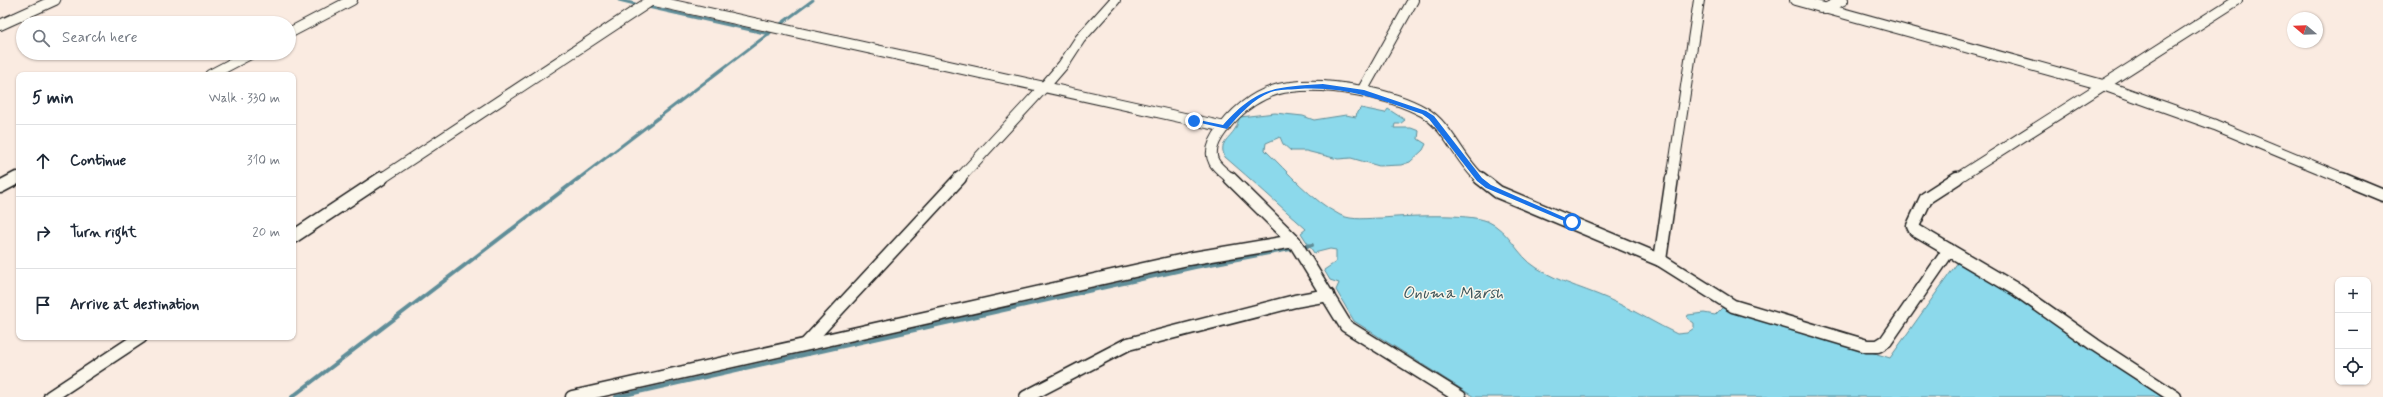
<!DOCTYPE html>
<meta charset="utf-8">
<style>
body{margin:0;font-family:Mynerve,sans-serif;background:#f6f6f7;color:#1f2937}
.controls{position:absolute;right:12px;bottom:12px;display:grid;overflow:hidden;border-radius:8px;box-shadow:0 1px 3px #0004}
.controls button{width:36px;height:36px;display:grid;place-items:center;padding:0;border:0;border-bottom:1px solid #e0e1e3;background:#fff;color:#1f2937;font:20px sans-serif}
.compass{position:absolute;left:2287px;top:12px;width:36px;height:36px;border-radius:50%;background:#fff;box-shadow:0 1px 3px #0004;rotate:289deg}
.stop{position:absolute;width:12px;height:12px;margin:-9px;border:3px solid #1a73e8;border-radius:50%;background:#fff}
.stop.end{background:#1a73e8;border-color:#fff;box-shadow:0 1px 4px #0008}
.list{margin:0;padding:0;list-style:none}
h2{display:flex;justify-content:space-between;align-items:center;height:52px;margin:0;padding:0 16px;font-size:17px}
h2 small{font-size:13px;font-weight:400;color:#747a83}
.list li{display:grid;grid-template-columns:26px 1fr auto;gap:12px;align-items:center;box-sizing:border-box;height:72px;padding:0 16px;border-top:1px solid #e0e1e3}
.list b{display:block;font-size:15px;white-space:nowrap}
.list em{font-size:13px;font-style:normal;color:#747a83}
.icon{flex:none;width:22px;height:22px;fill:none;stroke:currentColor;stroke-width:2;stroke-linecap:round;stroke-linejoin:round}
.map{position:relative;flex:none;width:2383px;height:397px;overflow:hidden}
.search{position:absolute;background:#fff;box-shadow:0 1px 3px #0004;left:16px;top:16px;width:280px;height:44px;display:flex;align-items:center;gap:10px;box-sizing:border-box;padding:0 14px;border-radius:22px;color:#747a83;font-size:15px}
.panel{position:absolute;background:#fff;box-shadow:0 1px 3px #0004;left:16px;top:72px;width:280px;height:268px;border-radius:8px}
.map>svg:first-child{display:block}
.water{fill:#8cd9eb;stroke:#5f8d98}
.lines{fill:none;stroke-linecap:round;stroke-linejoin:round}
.stream-far1{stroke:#5f8d98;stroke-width:3}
.stream{stroke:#5f8d98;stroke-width:4}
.minor-far1-casing{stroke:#1c1c1c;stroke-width:12}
.minor-casing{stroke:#1c1c1c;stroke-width:15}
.minor-far1{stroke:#fbf7ec;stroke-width:10}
.minor{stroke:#fbf7ec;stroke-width:12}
.route{fill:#1a73e8}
.labels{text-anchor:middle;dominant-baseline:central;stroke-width:3;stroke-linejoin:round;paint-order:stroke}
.water-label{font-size:17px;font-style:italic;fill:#3e555a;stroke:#fbf7ec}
</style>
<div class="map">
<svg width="2383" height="397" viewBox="0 0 2383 397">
<rect width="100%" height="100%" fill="#faebe1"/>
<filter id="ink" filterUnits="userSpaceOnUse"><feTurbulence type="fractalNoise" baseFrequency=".025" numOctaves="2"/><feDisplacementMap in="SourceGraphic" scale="8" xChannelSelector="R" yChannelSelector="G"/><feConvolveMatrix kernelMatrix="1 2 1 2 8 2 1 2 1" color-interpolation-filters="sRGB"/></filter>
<g filter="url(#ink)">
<path class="water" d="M1361,108L1385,113L1388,109L1405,120L1400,124H1395L1394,128H1411L1419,131L1418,139L1426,144L1423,150L1410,162L1401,165L1379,166L1351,158L1338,159L1306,151H1291L1283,144L1280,137L1266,143L1265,150C1288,172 1311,200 1340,215C1353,221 1368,218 1382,218C1406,216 1467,213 1487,221C1510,231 1516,255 1537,268C1562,284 1591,290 1617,303C1637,312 1656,324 1677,334L1687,333L1694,328V323L1687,318L1688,315L1704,313L1715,315L1724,306L1890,358L1958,262L2016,297L2162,397H1474L1354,321L1336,290L1339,283L1330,280L1324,270L1336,262V250L1330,249L1314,253L1301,233L1306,229C1279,205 1253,181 1225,157C1218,143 1229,139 1235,129C1238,125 1237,122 1240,117L1275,113L1303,116L1314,120L1346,115L1356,117L1357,112Z"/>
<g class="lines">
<g class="stream-far1">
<polyline points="619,0 635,4"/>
<polyline points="648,7 769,34"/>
<polyline points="778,26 813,0"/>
<polyline points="578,179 772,31"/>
</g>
<g class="stream">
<polyline points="292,397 579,178"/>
<polyline points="616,397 1195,267 1312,245"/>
</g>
<g class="minor-far1-casing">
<g id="minor-far1">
<polyline points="650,0 1225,127"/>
<polyline points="1795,0 2103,85 2215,125 2345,179"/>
<polyline points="1825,9 1843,0"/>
<polyline points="0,25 55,0"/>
<polyline points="289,33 352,0"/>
<polyline points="210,75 252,53"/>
<polyline points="1362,91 1413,0"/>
<polyline points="15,179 19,177"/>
<polyline points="381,179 652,0"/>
<polyline points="959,179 1044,87 1063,65 1080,39 1115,0"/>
<path d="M1231,179C1226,174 1217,168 1214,162C1203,143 1237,111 1252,101C1263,94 1278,88 1291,87C1329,82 1390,93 1424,112C1449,127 1459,160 1481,179"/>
<polyline points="1672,179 1699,0"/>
<polyline points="1956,179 2237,0"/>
</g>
</g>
<g class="minor-casing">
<g id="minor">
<polyline points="1230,178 1294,241 1346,326 1460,397"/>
<polyline points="1480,178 1498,192 1660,260 1733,306 1867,346 1878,346 1886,341 1949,250"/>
<polyline points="1957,178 1926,198 1913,226 1915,230 2017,290 2095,345 2175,397"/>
<polyline points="2342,178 2383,195"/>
<polyline points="0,187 17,178"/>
<polyline points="293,237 382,178"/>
<polyline points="1660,260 1672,178"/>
<polyline points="806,344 960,178"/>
<polyline points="50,397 141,337"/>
<polyline points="572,397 1188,259 1294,241"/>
<polyline points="1026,397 1128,344 1295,301 1328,295"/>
</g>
</g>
<use href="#minor-far1" class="minor-far1"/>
<use href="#minor" class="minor"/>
</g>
</g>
<path class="route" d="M1323,84L1364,90L1426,111L1434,116L1482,178L1491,185L1575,222L1569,223L1486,188L1477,181L1429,119L1422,114C1378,99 1346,86 1298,89C1289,90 1280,89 1271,92C1253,99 1239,115 1227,129L1192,121L1194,119L1223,125C1257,87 1275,87 1323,84Z"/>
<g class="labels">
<g class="water-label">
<text x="1453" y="293">Onuma Marsh</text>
</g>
</g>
</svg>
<div class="controls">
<button>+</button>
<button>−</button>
<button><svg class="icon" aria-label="locate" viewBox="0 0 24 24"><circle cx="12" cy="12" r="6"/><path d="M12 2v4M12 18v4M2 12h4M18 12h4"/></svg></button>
</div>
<svg class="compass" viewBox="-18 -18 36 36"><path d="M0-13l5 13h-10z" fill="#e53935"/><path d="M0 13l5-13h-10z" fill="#747a83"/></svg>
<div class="stop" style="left:1572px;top:222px"></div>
<div class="stop end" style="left:1194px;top:121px"></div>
<div class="search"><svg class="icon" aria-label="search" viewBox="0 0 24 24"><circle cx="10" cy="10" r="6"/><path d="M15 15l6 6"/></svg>Search here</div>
<section class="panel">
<h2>5 min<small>Walk · 330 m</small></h2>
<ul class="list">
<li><svg class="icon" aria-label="ahead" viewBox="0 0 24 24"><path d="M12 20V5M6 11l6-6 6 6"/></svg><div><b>Continue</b></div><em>310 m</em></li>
<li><svg class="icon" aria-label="right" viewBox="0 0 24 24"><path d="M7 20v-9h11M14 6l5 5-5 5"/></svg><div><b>Turn right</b></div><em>20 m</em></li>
<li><svg class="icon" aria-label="arrive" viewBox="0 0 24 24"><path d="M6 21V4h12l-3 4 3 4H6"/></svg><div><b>Arrive at destination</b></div></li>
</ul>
</section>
</div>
